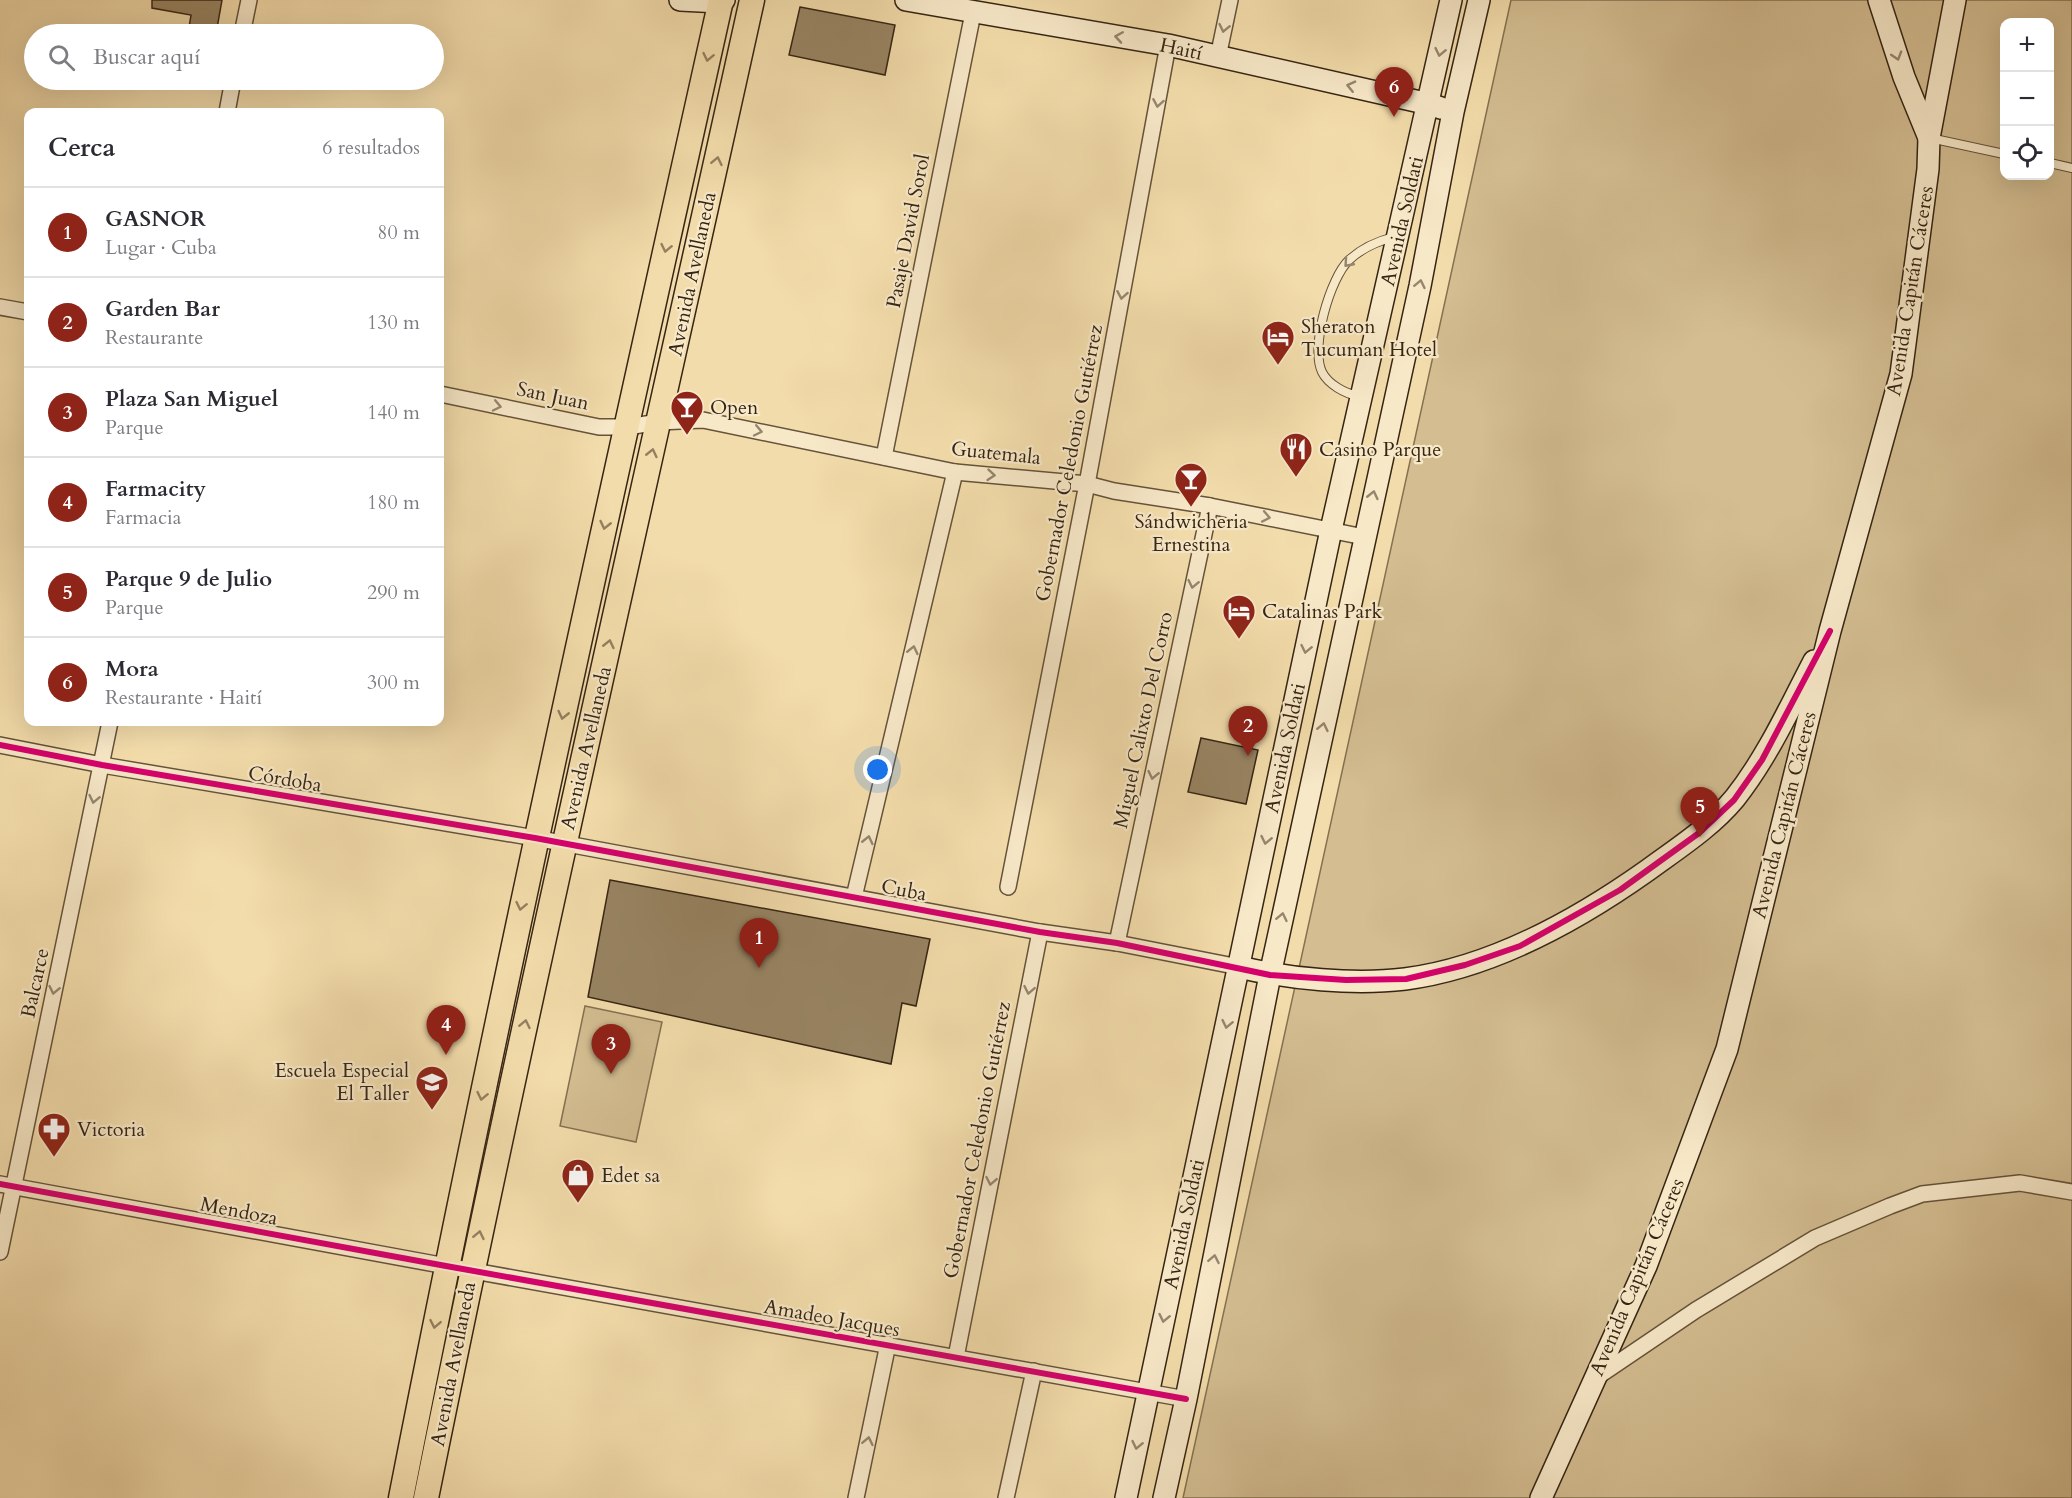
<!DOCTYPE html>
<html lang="es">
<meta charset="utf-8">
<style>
body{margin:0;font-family:Cardo,serif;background:#f2f2f3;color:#2b2b33}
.controls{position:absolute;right:18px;top:18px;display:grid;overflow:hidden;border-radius:12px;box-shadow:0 6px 24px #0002}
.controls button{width:54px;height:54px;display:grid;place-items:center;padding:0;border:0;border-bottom:2px solid #e1e1e2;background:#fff;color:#2b2b33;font:30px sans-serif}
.you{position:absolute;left:878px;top:770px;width:21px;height:21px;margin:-15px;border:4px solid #fff;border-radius:50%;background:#1a73e8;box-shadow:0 0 0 9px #1a73e833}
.badge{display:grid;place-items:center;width:39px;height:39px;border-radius:50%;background:#8f2418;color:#fff;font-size:20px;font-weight:700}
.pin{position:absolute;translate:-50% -50px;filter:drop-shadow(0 2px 3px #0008)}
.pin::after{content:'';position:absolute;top:32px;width:21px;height:18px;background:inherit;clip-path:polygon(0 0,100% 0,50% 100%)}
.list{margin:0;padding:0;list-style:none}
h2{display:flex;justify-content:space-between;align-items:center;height:78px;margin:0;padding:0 24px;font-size:26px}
h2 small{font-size:20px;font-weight:400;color:#7c7c81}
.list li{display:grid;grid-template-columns:39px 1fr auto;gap:18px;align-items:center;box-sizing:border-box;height:90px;padding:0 24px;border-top:2px solid #e1e1e2}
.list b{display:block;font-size:22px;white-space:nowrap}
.list p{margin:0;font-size:20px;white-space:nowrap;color:#7c7c81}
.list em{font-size:20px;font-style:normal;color:#7c7c81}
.icon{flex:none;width:33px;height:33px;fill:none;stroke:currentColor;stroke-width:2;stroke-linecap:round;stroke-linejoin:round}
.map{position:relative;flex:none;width:2072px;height:1498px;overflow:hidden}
.search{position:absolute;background:#fff;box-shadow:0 6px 24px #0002;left:24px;top:24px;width:420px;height:66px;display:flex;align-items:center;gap:15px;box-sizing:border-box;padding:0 21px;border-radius:33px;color:#7c7c81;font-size:22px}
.panel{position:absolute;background:#fff;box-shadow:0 6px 24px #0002;left:24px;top:108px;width:420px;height:618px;border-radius:12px}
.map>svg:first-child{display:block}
.green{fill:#d3bd91;stroke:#847152;stroke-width:1.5;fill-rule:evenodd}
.building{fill:#988463;stroke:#362514;stroke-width:1.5}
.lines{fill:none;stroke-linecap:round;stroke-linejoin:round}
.lane-casing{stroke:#65533a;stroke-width:10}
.street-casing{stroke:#65533a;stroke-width:18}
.secondary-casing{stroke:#362514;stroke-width:24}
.primary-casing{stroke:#362514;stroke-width:27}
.lane{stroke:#f7e8c8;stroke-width:8}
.street{stroke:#f7e8c8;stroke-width:15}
.secondary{stroke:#f7e8c8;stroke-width:21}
.primary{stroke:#f3dcab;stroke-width:24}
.cycleway-casing{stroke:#f7e8c8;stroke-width:10}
.cycleway{stroke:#d6006c;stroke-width:6}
.oneway{stroke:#96866e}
.oneway2{stroke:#948060}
.labels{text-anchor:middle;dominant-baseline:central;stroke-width:4.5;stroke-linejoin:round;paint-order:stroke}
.street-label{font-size:20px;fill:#362514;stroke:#f7e8c8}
.poi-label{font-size:20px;fill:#362514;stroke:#f7e8c8;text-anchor:start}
</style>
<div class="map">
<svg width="2072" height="1498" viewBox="0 0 2072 1498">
<rect width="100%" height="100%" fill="#f3dcab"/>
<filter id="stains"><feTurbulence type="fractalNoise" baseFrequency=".00333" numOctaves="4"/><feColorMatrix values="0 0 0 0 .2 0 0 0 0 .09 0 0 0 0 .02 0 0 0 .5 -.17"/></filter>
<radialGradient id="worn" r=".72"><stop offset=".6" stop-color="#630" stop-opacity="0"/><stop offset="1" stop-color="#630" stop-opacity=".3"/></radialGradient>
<g class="green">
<path d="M1511,0H2072V1498H1183ZM2004,22H2050V176H2004Z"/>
<polygon points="585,1006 662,1022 636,1142 560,1126"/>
</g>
<g class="building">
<polygon points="152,0 222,0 216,34 188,34 191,15 152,8"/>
<polygon points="800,7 895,25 885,75 789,55"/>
<polygon points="1201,738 1258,750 1246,804 1188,792"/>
<polygon points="610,880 930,939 916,1006 902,1003 891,1064 588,997"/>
</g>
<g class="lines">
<g class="lane-casing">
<g id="lane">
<polyline points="1930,138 2004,154"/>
<polyline points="2050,163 2072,168"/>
<path d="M1359,396C1345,394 1328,384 1322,372C1310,347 1330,278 1349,260C1362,248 1378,241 1394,237"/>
</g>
</g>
<g class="street-casing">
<g id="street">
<polyline points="242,34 249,0"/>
<polyline points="1218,57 1230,0"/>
<polyline points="227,112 233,80"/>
<polyline points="0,307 28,312"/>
<polyline points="440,394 599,427 627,427 659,422 703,420 955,472 1087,484 1114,491 1210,506 1364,537"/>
<polyline points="884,457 973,13"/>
<polyline points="0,745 102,765 535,838 1040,932 1117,943 1239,967"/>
<polyline points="1008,887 1087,484 1168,45"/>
<polyline points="854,897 955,472"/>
<polyline points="1117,943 1210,506"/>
<polyline points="0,1184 446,1266 1186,1399"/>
<polyline points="0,1252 110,722"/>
<polyline points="956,1357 1040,932"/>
<polyline points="1594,1379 1696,1310 1815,1238 1890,1206 1922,1194 2020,1183 2072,1192"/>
<polyline points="856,1498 888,1344"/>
<polyline points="1006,1498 1034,1371"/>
</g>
</g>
<g class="secondary-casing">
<g id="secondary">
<polyline points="680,0 720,2 724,0"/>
<polyline points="906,0 1168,45 1429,104 1441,108"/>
<polyline points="1879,0 1904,77 1929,138"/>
<path d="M1239,967C1289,979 1354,985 1405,979C1491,968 1579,919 1648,870C1678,848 1711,827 1735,798C1768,756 1790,707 1814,661"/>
<polyline points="1126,1498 1331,530 1451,0"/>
<polyline points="1164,1498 1186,1399 1270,975 1420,286 1453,112 1479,0"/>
<polyline points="1541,1498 1646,1266 1727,1049 1830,631 1901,374 1928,169 1929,138 1955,0"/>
</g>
</g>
<g class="primary-casing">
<g id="primary">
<path d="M401,1498C499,997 610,499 721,0"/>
<path d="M426,1498C527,997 642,499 752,0"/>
</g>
</g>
<use href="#lane" class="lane"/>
<use href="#street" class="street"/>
<use href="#secondary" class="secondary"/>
<use href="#primary" class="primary"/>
<g class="cycleway-casing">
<g id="cycleway">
<polyline points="0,745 102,765 535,838 1040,932 1117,943 1270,975 1346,980 1406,979 1465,965 1520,946 1620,890 1699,833 1734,800 1762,760 1830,631"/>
<polyline points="0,1184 446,1266 1186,1399"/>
</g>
</g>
<use href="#cycleway" class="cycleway"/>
</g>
<defs><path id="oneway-chevron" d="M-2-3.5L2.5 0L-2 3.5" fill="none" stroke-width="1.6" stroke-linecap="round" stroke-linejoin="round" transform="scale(1.5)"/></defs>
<g class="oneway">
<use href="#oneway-chevron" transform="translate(1224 28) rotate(102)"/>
<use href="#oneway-chevron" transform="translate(1119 37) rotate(-171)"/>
<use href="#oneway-chevron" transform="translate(1440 52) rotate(102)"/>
<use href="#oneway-chevron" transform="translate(1897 56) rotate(73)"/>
<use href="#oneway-chevron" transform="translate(1351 86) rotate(-167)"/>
<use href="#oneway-chevron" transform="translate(1158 103) rotate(100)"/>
<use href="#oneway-chevron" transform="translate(1348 263) rotate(132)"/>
<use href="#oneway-chevron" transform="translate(1420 284) rotate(-78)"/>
<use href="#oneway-chevron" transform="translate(1122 295) rotate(100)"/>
<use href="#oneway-chevron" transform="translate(497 406) rotate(12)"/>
<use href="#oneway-chevron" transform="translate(758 431) rotate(12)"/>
<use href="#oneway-chevron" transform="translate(991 475) rotate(5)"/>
<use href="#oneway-chevron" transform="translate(1373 495) rotate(-77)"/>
<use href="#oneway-chevron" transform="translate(1266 517) rotate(11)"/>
<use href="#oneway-chevron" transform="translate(1193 584) rotate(102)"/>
<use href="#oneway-chevron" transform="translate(1306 649) rotate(102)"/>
<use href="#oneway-chevron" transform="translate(913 650) rotate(-77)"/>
<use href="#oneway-chevron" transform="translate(1323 727) rotate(-78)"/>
<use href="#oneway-chevron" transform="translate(1153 775) rotate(102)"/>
<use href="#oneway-chevron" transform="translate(94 799) rotate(102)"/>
<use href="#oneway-chevron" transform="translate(868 840) rotate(-77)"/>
<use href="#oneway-chevron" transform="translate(1266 840) rotate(102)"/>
<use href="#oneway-chevron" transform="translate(1282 917) rotate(-78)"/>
<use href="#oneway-chevron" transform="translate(54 990) rotate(102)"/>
<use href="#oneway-chevron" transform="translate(1029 990) rotate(101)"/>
<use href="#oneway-chevron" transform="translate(1227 1024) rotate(102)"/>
<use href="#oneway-chevron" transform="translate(991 1181) rotate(101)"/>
<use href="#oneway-chevron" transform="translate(1214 1259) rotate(-79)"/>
<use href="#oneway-chevron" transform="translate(1164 1318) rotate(102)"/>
<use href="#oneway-chevron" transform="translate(868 1441) rotate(-78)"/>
<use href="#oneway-chevron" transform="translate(1137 1445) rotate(102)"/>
</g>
<g class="oneway2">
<use href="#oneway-chevron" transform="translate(708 57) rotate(102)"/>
<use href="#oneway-chevron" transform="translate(717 161) rotate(-78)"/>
<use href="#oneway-chevron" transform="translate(666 248) rotate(102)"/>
<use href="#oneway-chevron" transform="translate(652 453) rotate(-77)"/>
<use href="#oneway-chevron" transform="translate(605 525) rotate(103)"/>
<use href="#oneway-chevron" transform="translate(609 644) rotate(-77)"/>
<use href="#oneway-chevron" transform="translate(563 715) rotate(103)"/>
<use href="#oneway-chevron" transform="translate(521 906) rotate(102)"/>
<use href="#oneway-chevron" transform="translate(525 1024) rotate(-78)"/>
<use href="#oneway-chevron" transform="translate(482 1096) rotate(102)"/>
<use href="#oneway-chevron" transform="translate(479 1235) rotate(-78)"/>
<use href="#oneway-chevron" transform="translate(435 1324) rotate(101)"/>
</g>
<defs>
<g id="hotel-pin" transform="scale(1.725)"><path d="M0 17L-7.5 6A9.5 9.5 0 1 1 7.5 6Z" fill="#8f2418" stroke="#f7e8c8"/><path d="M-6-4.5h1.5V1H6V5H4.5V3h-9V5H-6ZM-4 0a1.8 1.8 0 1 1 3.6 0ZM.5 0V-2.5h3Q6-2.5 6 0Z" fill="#fff"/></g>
<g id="bar-pin" transform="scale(1.725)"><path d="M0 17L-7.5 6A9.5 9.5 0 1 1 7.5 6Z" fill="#8f2418" stroke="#f7e8c8"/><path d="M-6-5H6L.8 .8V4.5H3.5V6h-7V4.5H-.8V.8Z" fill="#fff"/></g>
<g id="restaurant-pin" transform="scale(1.725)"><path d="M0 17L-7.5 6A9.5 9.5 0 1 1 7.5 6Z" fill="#8f2418" stroke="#f7e8c8"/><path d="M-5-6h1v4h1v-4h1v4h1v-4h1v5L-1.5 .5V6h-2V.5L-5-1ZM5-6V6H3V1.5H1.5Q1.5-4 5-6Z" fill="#fff"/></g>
<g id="school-pin" transform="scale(1.725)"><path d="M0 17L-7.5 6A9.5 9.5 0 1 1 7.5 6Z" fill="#8f2418" stroke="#f7e8c8"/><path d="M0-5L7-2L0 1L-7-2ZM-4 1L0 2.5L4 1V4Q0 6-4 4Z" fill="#fff"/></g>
<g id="pharmacy-pin" transform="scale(1.725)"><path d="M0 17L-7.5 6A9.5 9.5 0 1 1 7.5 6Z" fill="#8f2418" stroke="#f7e8c8"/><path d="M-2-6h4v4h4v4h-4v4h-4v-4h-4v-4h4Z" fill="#fff"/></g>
<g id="shop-pin" transform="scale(1.725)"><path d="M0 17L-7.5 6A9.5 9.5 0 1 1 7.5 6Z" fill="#8f2418" stroke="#f7e8c8"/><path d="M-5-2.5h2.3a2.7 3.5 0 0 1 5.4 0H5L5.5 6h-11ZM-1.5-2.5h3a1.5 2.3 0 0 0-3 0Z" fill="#fff"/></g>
</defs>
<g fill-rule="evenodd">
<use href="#hotel-pin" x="1278" y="337"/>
<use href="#bar-pin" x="687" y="407"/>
<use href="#restaurant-pin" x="1296" y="449"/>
<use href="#bar-pin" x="1191" y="479"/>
<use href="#hotel-pin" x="1239" y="611"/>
<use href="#school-pin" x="432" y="1082"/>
<use href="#pharmacy-pin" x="54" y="1129"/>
<use href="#shop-pin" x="578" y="1175"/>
</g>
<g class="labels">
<g class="street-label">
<text transform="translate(1181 49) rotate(12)">Haití</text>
<text transform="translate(1402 221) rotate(-77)">Avenida Soldati</text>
<text transform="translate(908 231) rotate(-79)">Pasaje David Sorol</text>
<text transform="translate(692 274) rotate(-78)">Avenida Avellaneda</text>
<text transform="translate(1910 291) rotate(-81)">Avenida Capitán Cáceres</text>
<text transform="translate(553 396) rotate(12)">San Juan</text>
<text transform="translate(996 453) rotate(6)">Guatemala</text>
<text transform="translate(1069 463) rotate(-79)">Gobernador Celedonio Gutiérrez</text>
<text transform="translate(1143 720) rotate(-78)">Miguel Calixto Del Corro</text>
<text transform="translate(586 748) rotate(-77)">Avenida Avellaneda</text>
<text transform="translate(1285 748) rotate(-78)">Avenida Soldati</text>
<text transform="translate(285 779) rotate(10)">Córdoba</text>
<text transform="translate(1784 815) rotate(-76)">Avenida Capitán Cáceres</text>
<text transform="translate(904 890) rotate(11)">Cuba</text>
<text transform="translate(35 983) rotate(-78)">Balcarce</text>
<text transform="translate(977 1140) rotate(-79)">Gobernador Celedonio Gutiérrez</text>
<text transform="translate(239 1211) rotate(11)">Mendoza</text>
<text transform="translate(1184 1224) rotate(-78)">Avenida Soldati</text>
<text transform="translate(1637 1277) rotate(-67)">Avenida Capitán Cáceres</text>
<text transform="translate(832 1318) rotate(10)">Amadeo Jacques</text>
<text transform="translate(453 1364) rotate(-79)">Avenida Avellaneda</text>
</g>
<g class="poi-label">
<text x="1301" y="326">Sheraton<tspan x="1301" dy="23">Tucuman Hotel</tspan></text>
<text x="710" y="407">Open</text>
<text x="1319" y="449">Casino Parque</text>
<text x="1191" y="521" text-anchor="middle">Sándwicheria<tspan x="1191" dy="23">Ernestina</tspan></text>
<text x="1262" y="611">Catalinas Park</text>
<text x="409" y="1070" text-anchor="end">Escuela Especial<tspan x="409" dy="23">El Taller</tspan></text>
<text x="77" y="1129">Victoria</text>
<text x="601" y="1175">Edet sa</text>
</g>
</g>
<rect width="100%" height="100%" filter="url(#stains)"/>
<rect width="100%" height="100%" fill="url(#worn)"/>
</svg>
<div class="controls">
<button>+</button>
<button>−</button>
<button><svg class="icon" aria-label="locate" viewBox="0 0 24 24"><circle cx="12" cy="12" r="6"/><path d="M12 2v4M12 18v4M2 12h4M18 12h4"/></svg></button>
</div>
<div class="you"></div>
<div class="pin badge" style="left:759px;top:968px">1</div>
<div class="pin badge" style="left:1248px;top:756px">2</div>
<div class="pin badge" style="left:611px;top:1074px">3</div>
<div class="pin badge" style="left:446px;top:1055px">4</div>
<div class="pin badge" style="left:1700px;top:837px">5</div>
<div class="pin badge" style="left:1394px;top:117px">6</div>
<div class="search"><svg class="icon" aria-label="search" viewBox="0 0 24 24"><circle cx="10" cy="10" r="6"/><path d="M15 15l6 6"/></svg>Buscar aquí</div>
<section class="panel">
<h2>Cerca<small>6 resultados</small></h2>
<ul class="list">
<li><span class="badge">1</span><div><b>GASNOR</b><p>Lugar · Cuba</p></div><em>80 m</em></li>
<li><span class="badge">2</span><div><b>Garden Bar</b><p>Restaurante</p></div><em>130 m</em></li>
<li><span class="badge">3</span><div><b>Plaza San Miguel</b><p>Parque</p></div><em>140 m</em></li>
<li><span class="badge">4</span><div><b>Farmacity</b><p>Farmacia</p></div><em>180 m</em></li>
<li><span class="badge">5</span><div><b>Parque 9 de Julio</b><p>Parque</p></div><em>290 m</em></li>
<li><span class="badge">6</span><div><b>Mora</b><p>Restaurante · Haití</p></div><em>300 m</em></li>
</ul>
</section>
</div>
